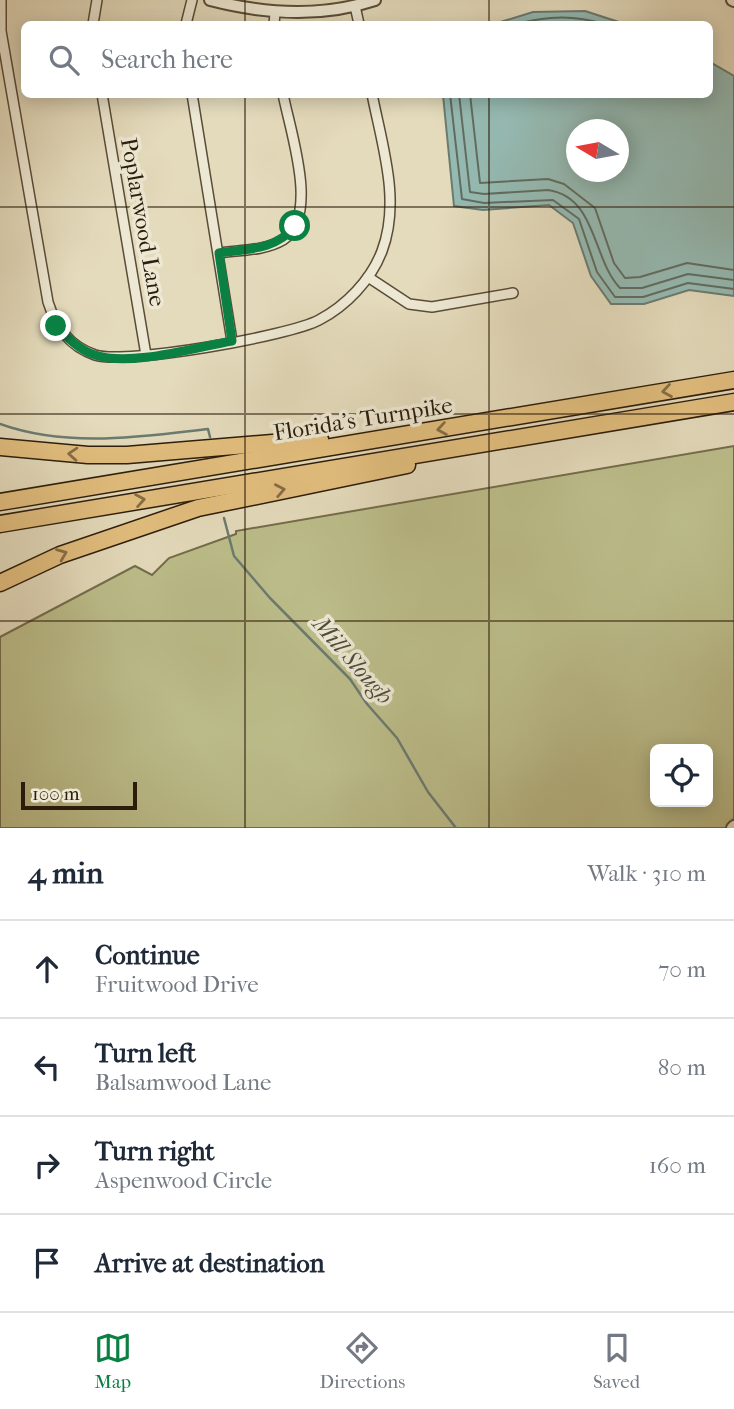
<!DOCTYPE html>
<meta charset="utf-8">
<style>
body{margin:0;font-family:"IM FELL French Canon",serif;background:#f6f6f7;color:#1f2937}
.controls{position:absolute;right:21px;bottom:21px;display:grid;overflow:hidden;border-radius:10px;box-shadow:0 4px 18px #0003}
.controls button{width:63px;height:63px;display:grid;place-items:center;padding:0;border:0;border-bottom:2px solid #e0e1e3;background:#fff;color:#1f2937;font:35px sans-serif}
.compass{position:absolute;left:566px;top:119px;width:63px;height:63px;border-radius:50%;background:#fff;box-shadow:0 4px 18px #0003;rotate:280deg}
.scale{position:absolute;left:21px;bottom:18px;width:116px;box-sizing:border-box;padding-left:7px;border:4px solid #2c1c0b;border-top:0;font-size:19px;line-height:24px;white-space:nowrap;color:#2c1c0b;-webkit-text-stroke:5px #ede8d3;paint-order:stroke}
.stop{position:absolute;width:21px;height:21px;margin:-16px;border:5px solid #0b8043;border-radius:50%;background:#fff}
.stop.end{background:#0b8043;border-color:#fff;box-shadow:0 2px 7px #0008}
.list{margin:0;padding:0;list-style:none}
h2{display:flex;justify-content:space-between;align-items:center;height:91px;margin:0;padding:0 28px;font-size:30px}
h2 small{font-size:23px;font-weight:400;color:#747a83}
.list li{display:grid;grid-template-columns:46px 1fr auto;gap:21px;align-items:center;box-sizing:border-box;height:98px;padding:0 28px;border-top:2px solid #e0e1e3}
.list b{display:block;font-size:26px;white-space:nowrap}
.list p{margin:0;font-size:23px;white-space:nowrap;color:#747a83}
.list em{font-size:23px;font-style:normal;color:#747a83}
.icon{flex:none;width:38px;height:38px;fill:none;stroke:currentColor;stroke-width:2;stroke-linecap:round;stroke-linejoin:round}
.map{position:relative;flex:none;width:734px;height:828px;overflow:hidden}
.search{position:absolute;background:#fff;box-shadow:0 4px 18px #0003;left:21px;right:21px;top:21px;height:77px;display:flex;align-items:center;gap:18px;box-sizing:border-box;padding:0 24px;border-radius:10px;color:#747a83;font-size:26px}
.sheet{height:483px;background:#fff}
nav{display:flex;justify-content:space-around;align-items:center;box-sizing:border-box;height:98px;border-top:2px solid #e0e1e3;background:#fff;font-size:19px;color:#747a83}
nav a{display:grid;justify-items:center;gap:4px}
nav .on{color:#0b8043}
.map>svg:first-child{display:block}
.green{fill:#bcbe8b;stroke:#746d4b;stroke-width:2;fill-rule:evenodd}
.water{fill:#95bbb4;stroke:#6b7b70;stroke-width:2;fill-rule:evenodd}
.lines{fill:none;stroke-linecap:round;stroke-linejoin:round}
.shore{stroke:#606c60;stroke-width:2}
.stream{stroke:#6b7b70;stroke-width:2.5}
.minor-casing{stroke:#5a4c37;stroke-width:12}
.tertiary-casing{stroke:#5a4c37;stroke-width:14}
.motorway-casing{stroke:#2c1c0b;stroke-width:19}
.minor{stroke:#ede8d3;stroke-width:9}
.tertiary{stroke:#ede8d3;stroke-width:10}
.motorway{stroke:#e2be7e;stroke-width:16}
.oneway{stroke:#876d44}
.route{stroke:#0b8043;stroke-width:9}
.grid{fill:none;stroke:#2c1c0b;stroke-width:2;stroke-opacity:0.55}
.labels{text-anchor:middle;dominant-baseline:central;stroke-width:7;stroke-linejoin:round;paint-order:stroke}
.street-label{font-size:23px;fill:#2c1c0b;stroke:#ede8d3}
.water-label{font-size:24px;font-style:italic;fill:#4c4c3e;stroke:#ede8d3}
</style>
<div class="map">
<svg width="734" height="828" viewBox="0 0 734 828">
<rect width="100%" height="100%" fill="#e4dbbc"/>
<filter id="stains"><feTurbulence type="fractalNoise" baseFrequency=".00286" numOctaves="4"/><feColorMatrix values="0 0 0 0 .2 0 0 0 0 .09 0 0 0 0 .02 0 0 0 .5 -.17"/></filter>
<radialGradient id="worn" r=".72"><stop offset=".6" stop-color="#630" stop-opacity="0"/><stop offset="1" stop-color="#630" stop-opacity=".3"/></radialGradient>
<path class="green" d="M734,446V818L727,828H0V637L135,566L152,575L169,558L236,534V531ZM655,749H708V802H655Z"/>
<g class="water">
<polygon points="585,11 625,24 494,24 533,12"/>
<path d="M710,62L734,76V296L689,290L644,304H611L591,276L573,223L549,205L483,210L454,206L443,95L710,94ZM576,130H618V172H576Z"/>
</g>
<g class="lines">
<g class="shore">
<path d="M517,24C545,16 576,15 604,24"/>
<polyline points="450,94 462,199 484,203 553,200 579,219 597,272 615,297 643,297 688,283 734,289"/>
<path d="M459,94L470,192L484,194L548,190C597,197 592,259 620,288H642L688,274L734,280"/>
<polyline points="470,94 480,183 548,179 564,184 595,208 614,263 625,278 640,277 687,263 734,270"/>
</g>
<g class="stream">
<path d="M0,424C67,448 139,437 208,429L210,437"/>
<polyline points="224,518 234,556 270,598 350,679 367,704 397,738 428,792 456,828"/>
</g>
<g class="minor-casing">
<g id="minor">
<path d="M1,0V31L48,302C56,327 69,346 95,355C125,365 289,336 319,320C346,306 371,280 382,251C401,201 382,145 372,94"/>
<polyline points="355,6 359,24"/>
<polyline points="93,24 97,0"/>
<polyline points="186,24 192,0"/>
<polyline points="274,24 275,13"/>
<polyline points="102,94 146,355"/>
<polyline points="192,94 232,341"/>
<path d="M219,253C238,250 265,251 283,240C320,216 290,131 283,94"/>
<polyline points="368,277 409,304 432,307 513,293"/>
</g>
</g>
<g class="tertiary-casing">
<g id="tertiary">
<path d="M210,0C264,14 321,18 375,0"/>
<polyline points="732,0 734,1"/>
<polyline points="732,828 734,826"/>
</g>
</g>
<g class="motorway-casing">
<g id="motorway">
<polyline points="0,447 88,455 127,455 320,439"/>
<polyline points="0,502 734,380"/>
<polyline points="0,524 734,402"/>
<polyline points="0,583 60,555 198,508 407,465"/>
</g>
</g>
<use href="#minor" class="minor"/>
<use href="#tertiary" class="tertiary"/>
<use href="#motorway" class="motorway"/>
</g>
<defs><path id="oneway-chevron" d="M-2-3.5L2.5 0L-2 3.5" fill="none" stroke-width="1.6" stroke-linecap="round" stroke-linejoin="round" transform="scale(1.75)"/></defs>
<g class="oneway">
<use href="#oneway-chevron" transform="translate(667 391) rotate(171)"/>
<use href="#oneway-chevron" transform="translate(442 429) rotate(171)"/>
<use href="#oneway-chevron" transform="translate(73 454) rotate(-176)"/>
<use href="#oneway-chevron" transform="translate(280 490) rotate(-11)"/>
<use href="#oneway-chevron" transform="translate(140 500) rotate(-10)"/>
<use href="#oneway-chevron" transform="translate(62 554) rotate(-22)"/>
</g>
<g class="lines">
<path class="route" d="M56,326C67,337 79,350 95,355C131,367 196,347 232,341L219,253C247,249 276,250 295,226"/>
</g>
<path class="grid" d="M245,0V24M489,0V24M245,94V828M489,94V828M0,207H734M0,414H734M0,621H734"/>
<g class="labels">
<g class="street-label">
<text transform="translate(143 222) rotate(80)">Poplarwood Lane</text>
<text transform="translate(363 419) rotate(-9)">Florida's Turnpike</text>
</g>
<g class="water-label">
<text transform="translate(353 660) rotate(49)">Mill Slough</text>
</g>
</g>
<rect width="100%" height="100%" filter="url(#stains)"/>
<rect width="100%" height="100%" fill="url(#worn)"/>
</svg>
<div class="controls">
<button><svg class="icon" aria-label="locate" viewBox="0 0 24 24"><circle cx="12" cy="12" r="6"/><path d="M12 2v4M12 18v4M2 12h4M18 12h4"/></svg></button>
</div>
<svg class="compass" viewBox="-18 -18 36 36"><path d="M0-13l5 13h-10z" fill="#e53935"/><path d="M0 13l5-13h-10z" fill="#747a83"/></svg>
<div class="scale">100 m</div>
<div class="stop" style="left:295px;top:226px"></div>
<div class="stop end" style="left:56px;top:326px"></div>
<div class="search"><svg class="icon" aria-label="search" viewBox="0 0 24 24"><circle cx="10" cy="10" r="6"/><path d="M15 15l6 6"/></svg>Search here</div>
</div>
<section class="sheet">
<h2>4 min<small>Walk · 310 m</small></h2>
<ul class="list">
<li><svg class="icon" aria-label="ahead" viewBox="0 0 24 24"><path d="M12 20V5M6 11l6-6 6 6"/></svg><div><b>Continue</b><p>Fruitwood Drive</p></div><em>70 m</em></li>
<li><svg class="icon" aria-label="left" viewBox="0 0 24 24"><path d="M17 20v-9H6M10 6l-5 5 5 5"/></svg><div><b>Turn left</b><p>Balsamwood Lane</p></div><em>80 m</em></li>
<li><svg class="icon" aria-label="right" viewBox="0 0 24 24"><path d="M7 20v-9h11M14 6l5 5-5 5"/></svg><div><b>Turn right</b><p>Aspenwood Circle</p></div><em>160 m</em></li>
<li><svg class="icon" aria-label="arrive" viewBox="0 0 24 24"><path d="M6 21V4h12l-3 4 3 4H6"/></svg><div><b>Arrive at destination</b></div></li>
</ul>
</section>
<nav>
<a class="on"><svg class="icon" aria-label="map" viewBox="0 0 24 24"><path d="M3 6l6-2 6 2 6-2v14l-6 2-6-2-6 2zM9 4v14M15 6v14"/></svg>Map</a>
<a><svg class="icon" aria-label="directions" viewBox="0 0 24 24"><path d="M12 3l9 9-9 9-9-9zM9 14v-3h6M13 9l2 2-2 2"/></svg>Directions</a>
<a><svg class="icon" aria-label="saved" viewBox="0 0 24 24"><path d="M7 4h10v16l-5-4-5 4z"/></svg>Saved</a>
</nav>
